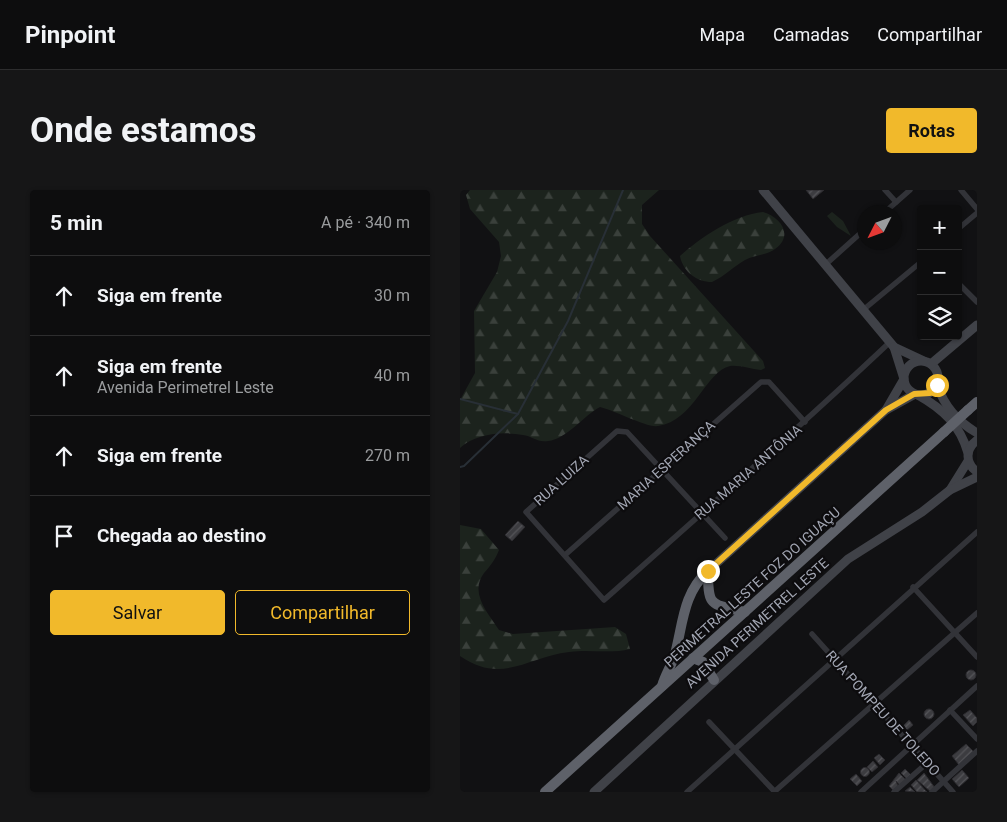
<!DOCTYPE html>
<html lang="pt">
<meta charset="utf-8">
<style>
body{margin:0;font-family:Roboto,sans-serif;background:#161617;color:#f1f3f6}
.controls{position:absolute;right:15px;top:15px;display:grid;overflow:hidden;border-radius:5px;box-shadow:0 1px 4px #0004}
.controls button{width:45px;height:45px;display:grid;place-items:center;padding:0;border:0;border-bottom:1px solid #2d2d2e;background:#0d0d0e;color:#f1f3f6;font:25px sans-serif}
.compass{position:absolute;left:397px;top:15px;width:45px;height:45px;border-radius:50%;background:#0d0d0e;box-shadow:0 1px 4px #0004;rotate:228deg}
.stop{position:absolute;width:15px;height:15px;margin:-11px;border:4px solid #f1b92b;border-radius:50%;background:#fff}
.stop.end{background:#f1b92b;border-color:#fff;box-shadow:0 1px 5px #0008}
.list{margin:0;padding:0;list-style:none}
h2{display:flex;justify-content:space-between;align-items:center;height:65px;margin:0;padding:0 20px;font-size:21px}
h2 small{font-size:16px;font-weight:400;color:#9a9c9e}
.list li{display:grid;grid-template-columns:32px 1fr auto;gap:15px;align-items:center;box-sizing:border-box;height:80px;padding:0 20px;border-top:1px solid #2d2d2e}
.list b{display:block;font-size:19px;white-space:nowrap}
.list p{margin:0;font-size:16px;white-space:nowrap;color:#9a9c9e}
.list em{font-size:16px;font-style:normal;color:#9a9c9e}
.actions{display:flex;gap:10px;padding:15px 20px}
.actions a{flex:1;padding:11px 0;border:1px solid #f1b92b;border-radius:5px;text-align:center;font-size:18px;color:#f1b92b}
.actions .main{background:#f1b92b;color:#111}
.icon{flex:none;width:28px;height:28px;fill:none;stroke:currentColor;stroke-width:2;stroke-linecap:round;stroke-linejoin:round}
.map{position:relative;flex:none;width:517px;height:602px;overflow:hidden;border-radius:5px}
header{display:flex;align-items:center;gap:30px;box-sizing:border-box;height:70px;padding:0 25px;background:#0d0d0e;border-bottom:1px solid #2d2d2e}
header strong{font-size:24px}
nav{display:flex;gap:28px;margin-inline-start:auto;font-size:18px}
.intro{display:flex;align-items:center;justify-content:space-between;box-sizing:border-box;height:120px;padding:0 30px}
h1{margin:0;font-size:35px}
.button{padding:12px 22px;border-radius:5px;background:#f1b92b;color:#111;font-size:18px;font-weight:700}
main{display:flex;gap:30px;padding:0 30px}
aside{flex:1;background:#0d0d0e;border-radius:5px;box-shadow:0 1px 4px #0004}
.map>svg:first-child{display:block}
.forest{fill:url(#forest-firs)}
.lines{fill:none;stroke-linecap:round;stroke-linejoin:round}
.stream{stroke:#282f36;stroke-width:2}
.building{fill:url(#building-hatch);stroke:#2c2b2f}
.street{stroke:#323338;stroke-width:5.5}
.secondary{stroke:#404248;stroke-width:9}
.highway{stroke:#5e6169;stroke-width:10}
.highway-bridge{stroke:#5e6169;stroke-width:10}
.route{stroke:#f1b92b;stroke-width:6}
.labels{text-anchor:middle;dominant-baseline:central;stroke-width:4.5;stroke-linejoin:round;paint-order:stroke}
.street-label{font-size:14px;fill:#a3a7b4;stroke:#0d0c0e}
</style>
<header>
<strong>Pinpoint</strong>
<nav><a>Mapa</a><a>Camadas</a><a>Compartilhar</a></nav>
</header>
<div class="intro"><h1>Onde estamos</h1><a class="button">Rotas</a></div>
<main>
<aside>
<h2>5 min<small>A pé · 340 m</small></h2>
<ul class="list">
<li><svg class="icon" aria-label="ahead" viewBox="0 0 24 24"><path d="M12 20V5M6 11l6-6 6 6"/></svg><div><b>Siga em frente</b></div><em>30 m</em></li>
<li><svg class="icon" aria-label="ahead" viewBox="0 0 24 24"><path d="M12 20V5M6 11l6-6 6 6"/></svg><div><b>Siga em frente</b><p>Avenida Perimetrel Leste</p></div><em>40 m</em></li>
<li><svg class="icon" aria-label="ahead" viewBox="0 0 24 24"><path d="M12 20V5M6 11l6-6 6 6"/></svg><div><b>Siga em frente</b></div><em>270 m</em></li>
<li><svg class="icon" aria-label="arrive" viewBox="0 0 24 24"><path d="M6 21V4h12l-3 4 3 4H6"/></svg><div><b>Chegada ao destino</b></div></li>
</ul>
<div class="actions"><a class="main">Salvar</a><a>Compartilhar</a></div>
</aside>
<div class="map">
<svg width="517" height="602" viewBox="0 0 517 602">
<defs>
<pattern id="forest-firs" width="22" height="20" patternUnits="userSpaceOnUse" patternTransform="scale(1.25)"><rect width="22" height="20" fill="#1c231d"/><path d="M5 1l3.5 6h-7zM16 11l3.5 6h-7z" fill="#3a403b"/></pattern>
<pattern id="building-hatch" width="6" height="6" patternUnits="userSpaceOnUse" patternTransform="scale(1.25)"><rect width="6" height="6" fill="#3c3c40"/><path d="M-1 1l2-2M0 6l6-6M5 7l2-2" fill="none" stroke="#555559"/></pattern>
</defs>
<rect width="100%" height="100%" fill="#111113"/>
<g class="forest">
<path d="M10,0H199L182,15V34L190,46L303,171L305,178L301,180C291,179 280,175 270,176C246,181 234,231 198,236C187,238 154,220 140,217C123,226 107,249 88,251C78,253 72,246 63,245C43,241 15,244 0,258V210L15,183L14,121L37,82L41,66L39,52L10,19L6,5Z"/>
<path d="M303,22C321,27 334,46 315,59C308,65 294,65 285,70C274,76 265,86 252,92C237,92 223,82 220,66C241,47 274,25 303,22Z"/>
<polygon points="372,22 383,31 391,46 377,37 367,26"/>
<path d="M0,335L21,339L39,360C35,370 31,375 24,383C9,403 28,423 39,440L53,444L155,437L166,444L170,459C150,464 130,459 109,462C67,467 42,495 0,466Z"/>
</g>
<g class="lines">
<g class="stream">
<polyline points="0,209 58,224"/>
<polyline points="0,277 4,276 58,224 108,131 163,0"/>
</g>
</g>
<g class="building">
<polygon points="346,0 364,0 353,9"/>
<polygon points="58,331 65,337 52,351 45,345"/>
<circle cx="511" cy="485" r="5"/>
<circle cx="469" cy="524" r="5"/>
<polygon points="510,520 517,528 517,532 513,536 503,525"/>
<polygon points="449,530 453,535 447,540 443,536"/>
<polygon points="506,554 514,562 499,575 492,566"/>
<polygon points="419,564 425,570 420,575 414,568"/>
<polygon points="413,571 418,577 412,582 407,577"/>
<circle cx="405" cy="582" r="4.5"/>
<polygon points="445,579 451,585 447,589 441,583"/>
<polygon points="502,580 509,588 499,597 492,589"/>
<polygon points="439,583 446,590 440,595 436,591 438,596 434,601 429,596"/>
<polygon points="464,583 475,598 471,602 457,590"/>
<polygon points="396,584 402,591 397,596 390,589"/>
<polygon points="456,590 467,602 457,602 451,595"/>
<polygon points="450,597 455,602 445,601"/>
</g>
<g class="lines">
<g class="street">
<polyline points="425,0 436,12"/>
<polyline points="501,0 517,19"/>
<polyline points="425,22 450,0"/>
<polyline points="498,39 517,23"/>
<polyline points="365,75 404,40"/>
<polyline points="498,93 517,112"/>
<polyline points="403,120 461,72"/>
<path d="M265,348L167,242L157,241L66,322L144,410C240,325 337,240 430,152"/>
<polyline points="105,365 301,192 309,192 345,232"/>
<polyline points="453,397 517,467"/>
<polyline points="352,444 493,602"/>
<polyline points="490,520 517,549"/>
<polyline points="249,532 315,602"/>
<polyline points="227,602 517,342"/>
<polyline points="314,602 517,423"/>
<polyline points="401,602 517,496"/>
<polyline points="434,602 467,573"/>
<polyline points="472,602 517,561"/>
</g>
<g class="secondary">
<polyline points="303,0 434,157 464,171"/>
<circle cx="461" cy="188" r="17"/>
<polyline points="471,174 517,135"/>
<path d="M477,195C485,217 497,231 517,243"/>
<path d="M458,205C483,219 500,235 508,263"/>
<polyline points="426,220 444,189 434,157"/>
<path d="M517,250C505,259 505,273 517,282"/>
<polyline points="490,300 508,271"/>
<polyline points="248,381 426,220 455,204"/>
<polyline points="134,602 388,369 462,322 490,300 517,287"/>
</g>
<g class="highway">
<polyline points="508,220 517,212"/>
<path d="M248,381C248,419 251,413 285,422"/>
<polyline points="233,468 243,472 254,490"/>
<path d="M202,496C205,485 212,475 215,464C223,434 223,403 248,381"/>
<polyline points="85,602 484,242"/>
</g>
<polyline class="highway-bridge" points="484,242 508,220"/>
</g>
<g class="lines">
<polyline class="route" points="248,381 426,220 454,204 470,203 477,195"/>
</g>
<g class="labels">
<g class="street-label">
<text transform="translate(206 275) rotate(-42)">MARIA ESPERANÇA</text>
<text transform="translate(288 282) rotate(-41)">RUA MARIA ANTÔNIA</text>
<text transform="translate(101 290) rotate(-42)">RUA LUIZA</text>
<text transform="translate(292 397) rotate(-42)">PERIMETRAL LESTE FOZ DO IGUAÇU</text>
<text transform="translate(297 433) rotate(-42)">AVENIDA PERIMETREL LESTE</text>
<text transform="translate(423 523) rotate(48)">RUA POMPEU DE TOLEDO</text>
</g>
</g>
</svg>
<div class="controls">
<button>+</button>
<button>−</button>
<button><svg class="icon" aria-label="layers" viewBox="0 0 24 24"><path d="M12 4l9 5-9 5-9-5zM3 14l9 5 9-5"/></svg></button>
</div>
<svg class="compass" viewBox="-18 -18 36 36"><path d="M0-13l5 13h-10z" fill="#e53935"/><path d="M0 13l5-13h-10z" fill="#9a9c9e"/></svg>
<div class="stop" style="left:477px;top:195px"></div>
<div class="stop end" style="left:248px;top:381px"></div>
</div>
</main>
